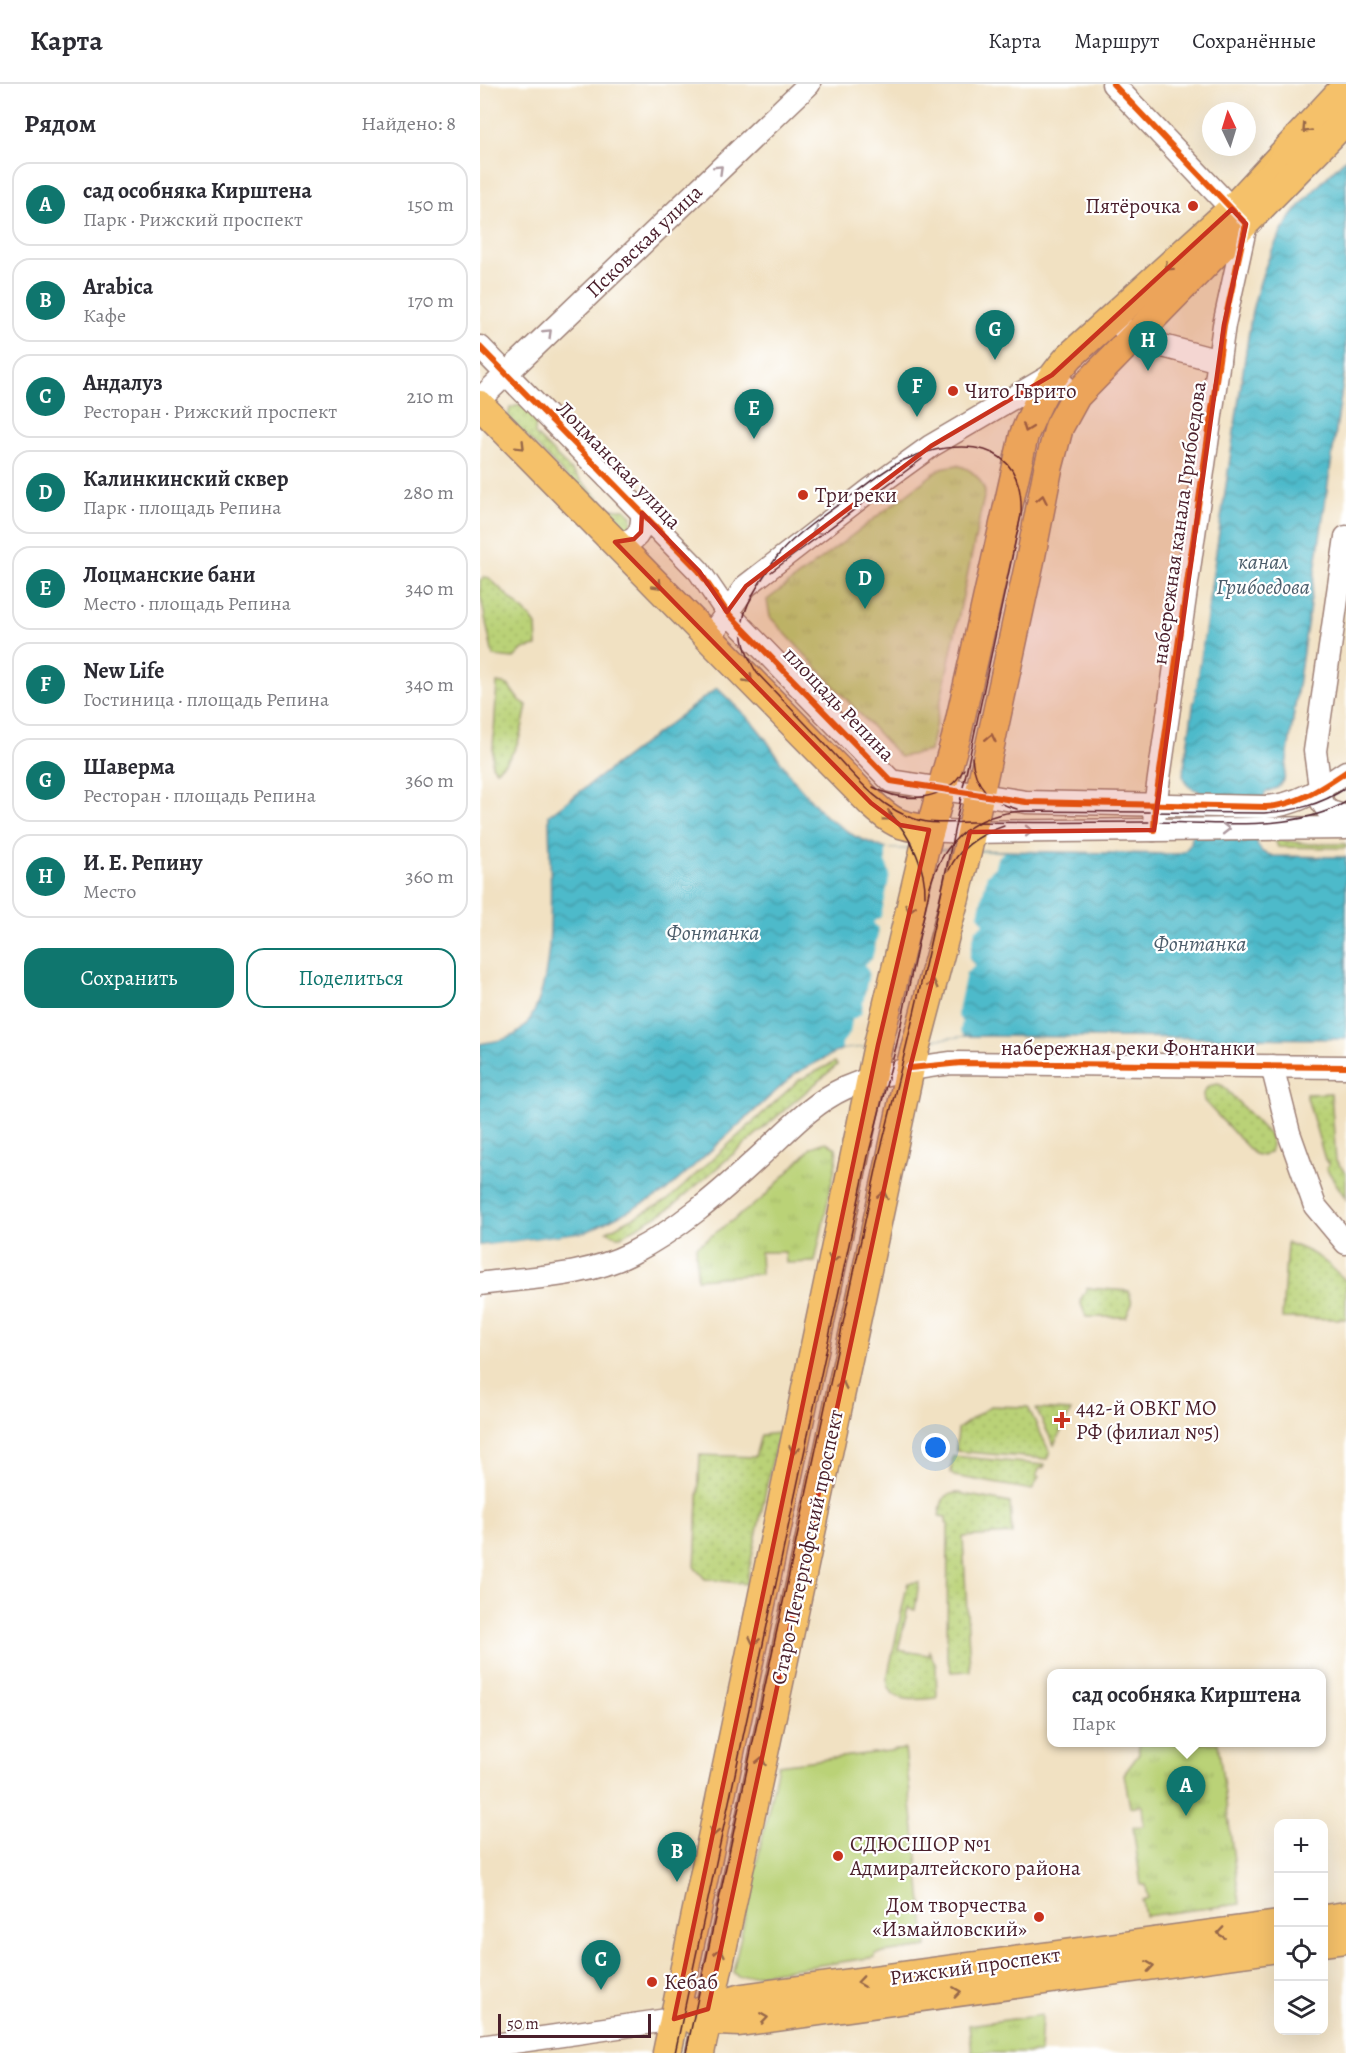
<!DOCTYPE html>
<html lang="ru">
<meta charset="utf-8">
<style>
body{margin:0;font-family:Alegreya,serif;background:#f2f2f3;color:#2b2b33}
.controls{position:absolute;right:18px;bottom:18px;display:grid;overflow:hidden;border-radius:12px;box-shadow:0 6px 24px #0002}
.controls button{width:54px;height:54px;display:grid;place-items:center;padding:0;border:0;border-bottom:2px solid #e1e1e2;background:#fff;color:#2b2b33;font:30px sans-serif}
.compass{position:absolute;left:722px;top:18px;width:54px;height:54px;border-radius:50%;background:#fff;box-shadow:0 6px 24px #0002;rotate:356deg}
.scale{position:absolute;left:18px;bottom:15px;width:153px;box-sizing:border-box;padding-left:6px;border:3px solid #4a1f2b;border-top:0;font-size:16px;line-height:21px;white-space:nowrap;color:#4a1f2b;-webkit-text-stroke:4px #fff;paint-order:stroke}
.you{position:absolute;left:456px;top:1364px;width:21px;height:21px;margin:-15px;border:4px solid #fff;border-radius:50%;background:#1a73e8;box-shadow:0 0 0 9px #1a73e833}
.badge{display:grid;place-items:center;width:39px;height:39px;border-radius:50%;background:#0f766e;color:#fff;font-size:20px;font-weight:700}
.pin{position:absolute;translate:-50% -50px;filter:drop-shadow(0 2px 3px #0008)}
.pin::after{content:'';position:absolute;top:32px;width:21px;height:18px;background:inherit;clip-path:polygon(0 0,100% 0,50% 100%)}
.popup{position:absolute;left:567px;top:1585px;width:279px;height:78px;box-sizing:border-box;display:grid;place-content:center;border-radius:12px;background:#fff;filter:drop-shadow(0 2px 4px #0005);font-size:20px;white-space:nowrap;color:#7c7c81}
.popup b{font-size:22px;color:#2b2b33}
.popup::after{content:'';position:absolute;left:50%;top:100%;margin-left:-12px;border:12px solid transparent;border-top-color:#fff}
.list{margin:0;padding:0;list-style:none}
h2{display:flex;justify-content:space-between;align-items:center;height:78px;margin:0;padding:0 24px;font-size:26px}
h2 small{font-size:20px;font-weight:400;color:#7c7c81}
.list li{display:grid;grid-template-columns:39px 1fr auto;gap:18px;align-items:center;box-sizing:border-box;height:84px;margin:0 12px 12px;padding:0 12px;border:2px solid #e1e1e2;border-radius:18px}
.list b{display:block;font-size:22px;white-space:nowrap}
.list p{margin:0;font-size:20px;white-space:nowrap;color:#7c7c81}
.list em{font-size:20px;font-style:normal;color:#7c7c81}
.actions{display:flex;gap:12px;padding:18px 24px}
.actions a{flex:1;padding:14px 0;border:2px solid #0f766e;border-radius:18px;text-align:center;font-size:21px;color:#0f766e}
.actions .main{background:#0f766e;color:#fff}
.icon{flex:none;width:33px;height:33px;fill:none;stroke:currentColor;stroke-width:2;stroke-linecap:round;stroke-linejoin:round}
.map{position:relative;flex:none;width:866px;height:1969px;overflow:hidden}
header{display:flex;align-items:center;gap:36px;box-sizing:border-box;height:84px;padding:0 30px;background:#fff;border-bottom:2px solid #e1e1e2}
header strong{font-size:28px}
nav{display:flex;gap:33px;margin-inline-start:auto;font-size:21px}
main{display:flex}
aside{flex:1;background:#fff}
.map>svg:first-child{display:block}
.grass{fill:url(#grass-dots);stroke:#827851;stroke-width:1.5}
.park{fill:url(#park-tufts);stroke:#827851;stroke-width:1.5}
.pitch{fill:#bad277;stroke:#827851;stroke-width:1.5}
.water{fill:url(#water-waves);stroke:#4c6c7a;stroke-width:1.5}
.pier{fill:#f1e1c2}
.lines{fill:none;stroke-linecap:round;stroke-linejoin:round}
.minor-casing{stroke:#9e8076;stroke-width:25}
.major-casing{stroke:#9e8076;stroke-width:31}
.minor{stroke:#fff;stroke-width:22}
.major{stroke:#f5c16b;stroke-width:28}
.tram{stroke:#4a1f2b;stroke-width:1.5}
.cycleway-casing{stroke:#fff;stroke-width:10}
.cycleway{stroke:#e8590c;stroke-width:6}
.oneway{stroke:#976848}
.oneway2{stroke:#ae9aa0}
.marked{fill:#c8321e;fill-opacity:0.2;stroke:#c8321e;stroke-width:4.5;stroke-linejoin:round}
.poi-dot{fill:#c8321e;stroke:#fff;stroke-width:2}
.labels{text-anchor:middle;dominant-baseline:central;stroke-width:4.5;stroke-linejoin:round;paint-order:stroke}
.poi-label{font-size:21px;fill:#4a1f2b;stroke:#fff;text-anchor:start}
.street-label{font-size:21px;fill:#4a1f2b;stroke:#fff}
.water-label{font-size:22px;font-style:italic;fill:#4c5d6b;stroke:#fff}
</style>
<header>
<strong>Карта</strong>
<nav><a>Карта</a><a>Маршрут</a><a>Сохранённые</a></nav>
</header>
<main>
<aside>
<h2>Рядом<small>Найдено: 8</small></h2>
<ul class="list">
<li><span class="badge">A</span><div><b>сад особняка Кирштена</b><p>Парк · Рижский проспект</p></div><em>150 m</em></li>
<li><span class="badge">B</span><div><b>Arabica</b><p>Кафе</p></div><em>170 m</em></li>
<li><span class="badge">C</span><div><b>Андалуз</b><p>Ресторан · Рижский проспект</p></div><em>210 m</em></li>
<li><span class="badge">D</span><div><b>Калинкинский сквер</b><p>Парк · площадь Репина</p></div><em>280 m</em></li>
<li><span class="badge">E</span><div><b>Лоцманские бани</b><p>Место · площадь Репина</p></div><em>340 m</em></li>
<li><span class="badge">F</span><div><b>New Life</b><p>Гостиница · площадь Репина</p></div><em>340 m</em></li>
<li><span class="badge">G</span><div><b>Шаверма</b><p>Ресторан · площадь Репина</p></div><em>360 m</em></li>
<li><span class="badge">H</span><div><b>И. Е. Репину</b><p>Место</p></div><em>360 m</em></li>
</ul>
<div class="actions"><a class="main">Сохранить</a><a>Поделиться</a></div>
</aside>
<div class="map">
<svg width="866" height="1969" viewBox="0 0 866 1969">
<defs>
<pattern id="grass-dots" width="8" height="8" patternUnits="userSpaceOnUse" patternTransform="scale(1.5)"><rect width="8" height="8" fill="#bad277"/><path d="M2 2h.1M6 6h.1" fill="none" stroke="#a1b467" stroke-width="1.8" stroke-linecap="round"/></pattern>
<pattern id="park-tufts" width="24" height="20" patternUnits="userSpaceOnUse" patternTransform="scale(1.5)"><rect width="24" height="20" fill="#bad277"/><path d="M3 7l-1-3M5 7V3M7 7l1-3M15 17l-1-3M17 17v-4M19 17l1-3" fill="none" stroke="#a1b467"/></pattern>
<pattern id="water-waves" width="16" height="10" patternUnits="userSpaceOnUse" patternTransform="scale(1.5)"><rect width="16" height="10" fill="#4ebaca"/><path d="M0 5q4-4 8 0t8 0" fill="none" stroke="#4397a4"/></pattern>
</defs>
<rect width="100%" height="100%" fill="#fff"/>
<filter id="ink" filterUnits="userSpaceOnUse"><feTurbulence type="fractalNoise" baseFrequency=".0167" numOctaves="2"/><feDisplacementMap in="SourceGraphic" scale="12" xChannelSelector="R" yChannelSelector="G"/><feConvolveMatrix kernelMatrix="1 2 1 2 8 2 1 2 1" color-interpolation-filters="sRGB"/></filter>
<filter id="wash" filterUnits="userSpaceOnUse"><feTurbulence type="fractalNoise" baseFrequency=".008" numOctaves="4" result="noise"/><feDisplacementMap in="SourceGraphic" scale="24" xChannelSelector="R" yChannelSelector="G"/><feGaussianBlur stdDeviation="1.35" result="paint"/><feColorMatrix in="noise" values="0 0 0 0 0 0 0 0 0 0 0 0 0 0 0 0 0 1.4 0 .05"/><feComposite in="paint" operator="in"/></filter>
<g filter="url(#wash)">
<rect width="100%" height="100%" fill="#f1e1c2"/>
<g class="grass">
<polygon points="39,321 46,324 56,333 55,350 129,425 145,425 152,432 151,444 142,449 28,333 30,324"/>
<polygon points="5,493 9,494 51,534 56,541 57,562 43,565 34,574 13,572 0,510 0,496"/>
<path d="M17,599L28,601L38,615L47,621C42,646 39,671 16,686L12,681Z"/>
<polygon points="795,755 829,760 866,760 866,764 798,763"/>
<polygon points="355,978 357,981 189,1125 141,1152 136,1152 127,1147 188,1116 319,996"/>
<polygon points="738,1000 743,1002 790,1052 792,1061 790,1068 783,1072 774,1070 724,1017 723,1010 728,1002"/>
<polygon points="851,1009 856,1077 866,1089 866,1115 846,1084 849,1081 845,1076 826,1010"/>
<path d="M807,1159C835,1168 845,1176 866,1197V1235L802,1234Z"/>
<polygon points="607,1204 649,1207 652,1220 646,1233 606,1233 600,1217"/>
<polygon points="510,1322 548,1323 570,1369 567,1375 476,1367 478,1345"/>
<polygon points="556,1325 591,1327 574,1361"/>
<polygon points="298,1349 266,1500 225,1495 215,1484 220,1371 275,1373 281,1351"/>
<polygon points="473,1372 565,1381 563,1384 560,1384 556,1392 559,1393 552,1406 474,1392 471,1389"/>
<path d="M478,1409L530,1419L532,1450L483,1453L490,1584V1587L471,1588L467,1573L468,1440L466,1439V1433L459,1432C462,1418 461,1410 478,1409Z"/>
<path d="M439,1498L435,1526L428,1524L418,1566L448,1571L449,1567L456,1582L457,1614C439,1615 409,1622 407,1595L427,1502L428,1499Z"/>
</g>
<g class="park">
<path d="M477,381C492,385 501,394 505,408L450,667L420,673L290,533L287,516L461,384Z"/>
<polygon points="346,1058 356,1064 357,1074 335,1178 306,1179 305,1168 280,1168 281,1190 217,1195 216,1163 283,1114 332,1063"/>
<polygon points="658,1659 738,1659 760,1820 665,1832 662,1816 668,1814 666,1801 661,1801 653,1743 664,1742 662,1721 650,1723 644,1690 659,1670"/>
<polygon points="562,1931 560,1969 492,1969 489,1941"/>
</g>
<polygon class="pitch" points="425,1665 447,1863 395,1870 395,1873 258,1893 253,1888 298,1681"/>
<path class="water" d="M866,74V279L804,696L797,704L785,708L777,760L782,768L793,772L866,773V955L484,952L362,965L316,989L184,1109L106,1148L0,1162V960C15,957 31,956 42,945C81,907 69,784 69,731L237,604L273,639L285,654L311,693L345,732L376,753L406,765L695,770C703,769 707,766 711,759L719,707C710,704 704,701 703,690L772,227C780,194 791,160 812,132C828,111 847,93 866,74Z"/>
<g class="pier">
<polygon points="725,520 728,521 714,617 711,617"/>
<polygon points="406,765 524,768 517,774 515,783 507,791 498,831 504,840 495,846 489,875 495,882 486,889 477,931 482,938 480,947 484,952 362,965 362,959 370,949 372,936 381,930 389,888 384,881 392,875 399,846 393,838 401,833 410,791 406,778"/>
<polygon points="99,1149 99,1152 0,1165 0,1162"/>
</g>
</g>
<g filter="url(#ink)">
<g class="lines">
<g class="minor-casing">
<g id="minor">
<polyline points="633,0 766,140 744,241 675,722 674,746"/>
<polyline points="643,244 653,254 739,277"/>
<path d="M0,263L219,487L247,528L411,697L546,718L786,723C817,721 841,705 866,688"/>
<polyline points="0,315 329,0"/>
<polyline points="866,453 835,667 842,718 848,727 866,733"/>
<path d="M135,458C156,461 163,448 162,429"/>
<polyline points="229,554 266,502 390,406 451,362 572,291 596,312"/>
<polyline points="449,746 484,748 866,744"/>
<polyline points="792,982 809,1049 835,1122 866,1159"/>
<path d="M0,1200C50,1193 105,1193 150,1170C199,1145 240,1109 280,1072C306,1048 332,1019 365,1004C400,989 433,984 471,979L866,983"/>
<polyline points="0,1963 194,1935"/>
</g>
</g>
<g class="major-casing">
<g id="major">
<path d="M0,321L391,719C414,740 418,741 449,746"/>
<polyline points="844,1835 866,1832"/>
<polyline points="844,1858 866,1855"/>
<polyline points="213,1929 262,1914 798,1841"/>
<polyline points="215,1936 259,1938 798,1864"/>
<path d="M187,1969L398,961L444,767L476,654L544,351C557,319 567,297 590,272L752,125L866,2"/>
<polyline points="220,1969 430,984 487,768 551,472 568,385 579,343 596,312 866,36"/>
</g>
</g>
<use href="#minor" class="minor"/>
<use href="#major" class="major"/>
<g class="tram">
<polyline points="291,488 442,375"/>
<path d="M492,673C494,701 511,719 537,725"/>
<path d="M393,703C424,720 466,718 484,685"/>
<path d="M408,726C428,750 446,779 445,812"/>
<path d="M469,786C479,763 501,750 524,742"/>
<path d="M195,1969L388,1072L417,959L450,802C464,755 494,730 543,727L784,729C815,727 840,721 866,704"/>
<path d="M206,1969L399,1072C430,951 458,830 482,708L541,431C545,354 479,353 424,376C406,384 390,398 375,409C351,426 318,448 300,469C292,479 286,489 279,500C272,511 265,523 263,537C260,556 267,573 277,589C299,612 321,635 343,658C370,686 398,725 438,736C455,741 474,738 492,738C552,739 612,738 672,738C732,738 813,749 866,718"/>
</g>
<g class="cycleway-casing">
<g id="cycleway">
<polyline points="633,0 766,140 744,241 675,722 674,746"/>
<path d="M0,263L219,487L247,528L411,697L546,718L786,723C817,721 841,705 866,688"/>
<polyline points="430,984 481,979 866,983"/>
</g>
</g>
<use href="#cycleway" class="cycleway"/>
</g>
<defs><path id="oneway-chevron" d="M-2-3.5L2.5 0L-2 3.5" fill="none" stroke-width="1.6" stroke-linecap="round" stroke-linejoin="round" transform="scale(1.5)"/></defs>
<g class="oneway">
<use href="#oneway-chevron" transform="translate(826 45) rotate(133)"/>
<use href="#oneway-chevron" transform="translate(688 183) rotate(138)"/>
<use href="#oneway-chevron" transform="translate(547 344) rotate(110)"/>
<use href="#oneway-chevron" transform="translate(41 362) rotate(45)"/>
<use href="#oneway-chevron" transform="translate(562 415) rotate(-79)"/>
<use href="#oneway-chevron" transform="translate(178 501) rotate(46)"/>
<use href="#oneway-chevron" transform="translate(269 595) rotate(46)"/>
<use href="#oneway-chevron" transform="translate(511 654) rotate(-77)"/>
<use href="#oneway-chevron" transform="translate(408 733) rotate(37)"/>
<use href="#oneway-chevron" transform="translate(430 824) rotate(103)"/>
<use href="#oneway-chevron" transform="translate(453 900) rotate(-76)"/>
<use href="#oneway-chevron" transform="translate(403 1111) rotate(-78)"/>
<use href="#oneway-chevron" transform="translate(353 1175) rotate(102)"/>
<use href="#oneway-chevron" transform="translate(362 1301) rotate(-78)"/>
<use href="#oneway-chevron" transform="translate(314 1366) rotate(102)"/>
<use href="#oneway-chevron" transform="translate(274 1557) rotate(102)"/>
<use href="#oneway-chevron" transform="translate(281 1677) rotate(-78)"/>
<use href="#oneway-chevron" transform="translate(234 1748) rotate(102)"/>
<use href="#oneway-chevron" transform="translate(741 1849) rotate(172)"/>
<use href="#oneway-chevron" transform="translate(240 1868) rotate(-78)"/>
<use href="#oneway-chevron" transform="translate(670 1882) rotate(-8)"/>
<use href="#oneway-chevron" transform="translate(381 1898) rotate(172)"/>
<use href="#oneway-chevron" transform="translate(477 1908) rotate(-8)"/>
<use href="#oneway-chevron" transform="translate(284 1934) rotate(-8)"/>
</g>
<g class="oneway2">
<use href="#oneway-chevron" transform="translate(239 85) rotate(-44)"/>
<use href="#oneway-chevron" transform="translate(68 249) rotate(-44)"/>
<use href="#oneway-chevron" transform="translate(336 447) rotate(142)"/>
<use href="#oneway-chevron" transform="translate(746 745)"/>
<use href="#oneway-chevron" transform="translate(549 747) rotate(-1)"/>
</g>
</g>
<path class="marked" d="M752,125L766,140L744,241L674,746L490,748L430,984L228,1925L194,1935L398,961L449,746L420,741L391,719L135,458L154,455L161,448L162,429L219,487L247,528L266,502L451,362L572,291Z"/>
<g class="poi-dot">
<circle cx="713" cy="122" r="6"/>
<circle cx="473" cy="307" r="6"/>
<circle cx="323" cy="411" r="6"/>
<path d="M579 1327h6v6h6v6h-6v6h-6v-6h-6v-6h6z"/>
<circle cx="358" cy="1772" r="6"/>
<circle cx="559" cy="1833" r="6"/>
<circle cx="172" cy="1898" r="6"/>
</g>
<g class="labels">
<g class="poi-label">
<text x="701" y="122" text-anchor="end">Пятёрочка</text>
<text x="485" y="307">Чито Гврито</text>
<text x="335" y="411">Три реки</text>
<text x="596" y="1324">442-й ОВКГ МО<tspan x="596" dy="24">РФ (филиал №5)</tspan></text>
<text x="370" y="1760">СДЮСШОР №1<tspan x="370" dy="24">Адмиралтейского района</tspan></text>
<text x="547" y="1821" text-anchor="end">Дом творчества<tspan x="547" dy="24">«Измайловский»</tspan></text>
<text x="184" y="1898">Кебаб</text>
</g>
<g class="street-label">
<text transform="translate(164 157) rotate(-44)">Псковская улица</text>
<text transform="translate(139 381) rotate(46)">Лоцманская улица</text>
<text transform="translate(699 439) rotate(-82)">набережная канала Грибоедова</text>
<text transform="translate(359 620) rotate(46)">площадь Репина</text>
<text x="648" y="964">набережная реки Фонтанки</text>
<text transform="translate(327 1463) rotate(-78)">Старо-Петергофский проспект</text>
<text transform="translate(495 1882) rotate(-8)">Рижский проспект</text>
</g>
<g class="water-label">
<text x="783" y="478">канал<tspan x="783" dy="25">Грибоедова</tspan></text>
<text x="233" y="849">Фонтанка</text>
<text x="720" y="860">Фонтанка</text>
</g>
</g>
</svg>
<div class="controls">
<button>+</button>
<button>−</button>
<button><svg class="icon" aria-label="locate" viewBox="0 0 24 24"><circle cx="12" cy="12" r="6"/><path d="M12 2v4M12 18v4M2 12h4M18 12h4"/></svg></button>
<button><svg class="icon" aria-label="layers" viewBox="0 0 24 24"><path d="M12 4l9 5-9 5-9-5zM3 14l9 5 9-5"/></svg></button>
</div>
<svg class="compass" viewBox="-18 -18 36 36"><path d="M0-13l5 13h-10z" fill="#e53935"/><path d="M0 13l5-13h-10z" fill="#7c7c81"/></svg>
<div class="scale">50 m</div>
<div class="you"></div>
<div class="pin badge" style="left:706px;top:1732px">A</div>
<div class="popup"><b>сад особняка Кирштена</b>Парк</div>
<div class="pin badge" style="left:197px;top:1798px">B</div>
<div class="pin badge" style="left:121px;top:1906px">C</div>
<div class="pin badge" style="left:385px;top:525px">D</div>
<div class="pin badge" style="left:274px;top:355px">E</div>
<div class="pin badge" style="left:437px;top:333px">F</div>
<div class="pin badge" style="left:515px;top:276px">G</div>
<div class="pin badge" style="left:668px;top:287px">H</div>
</div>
</main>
